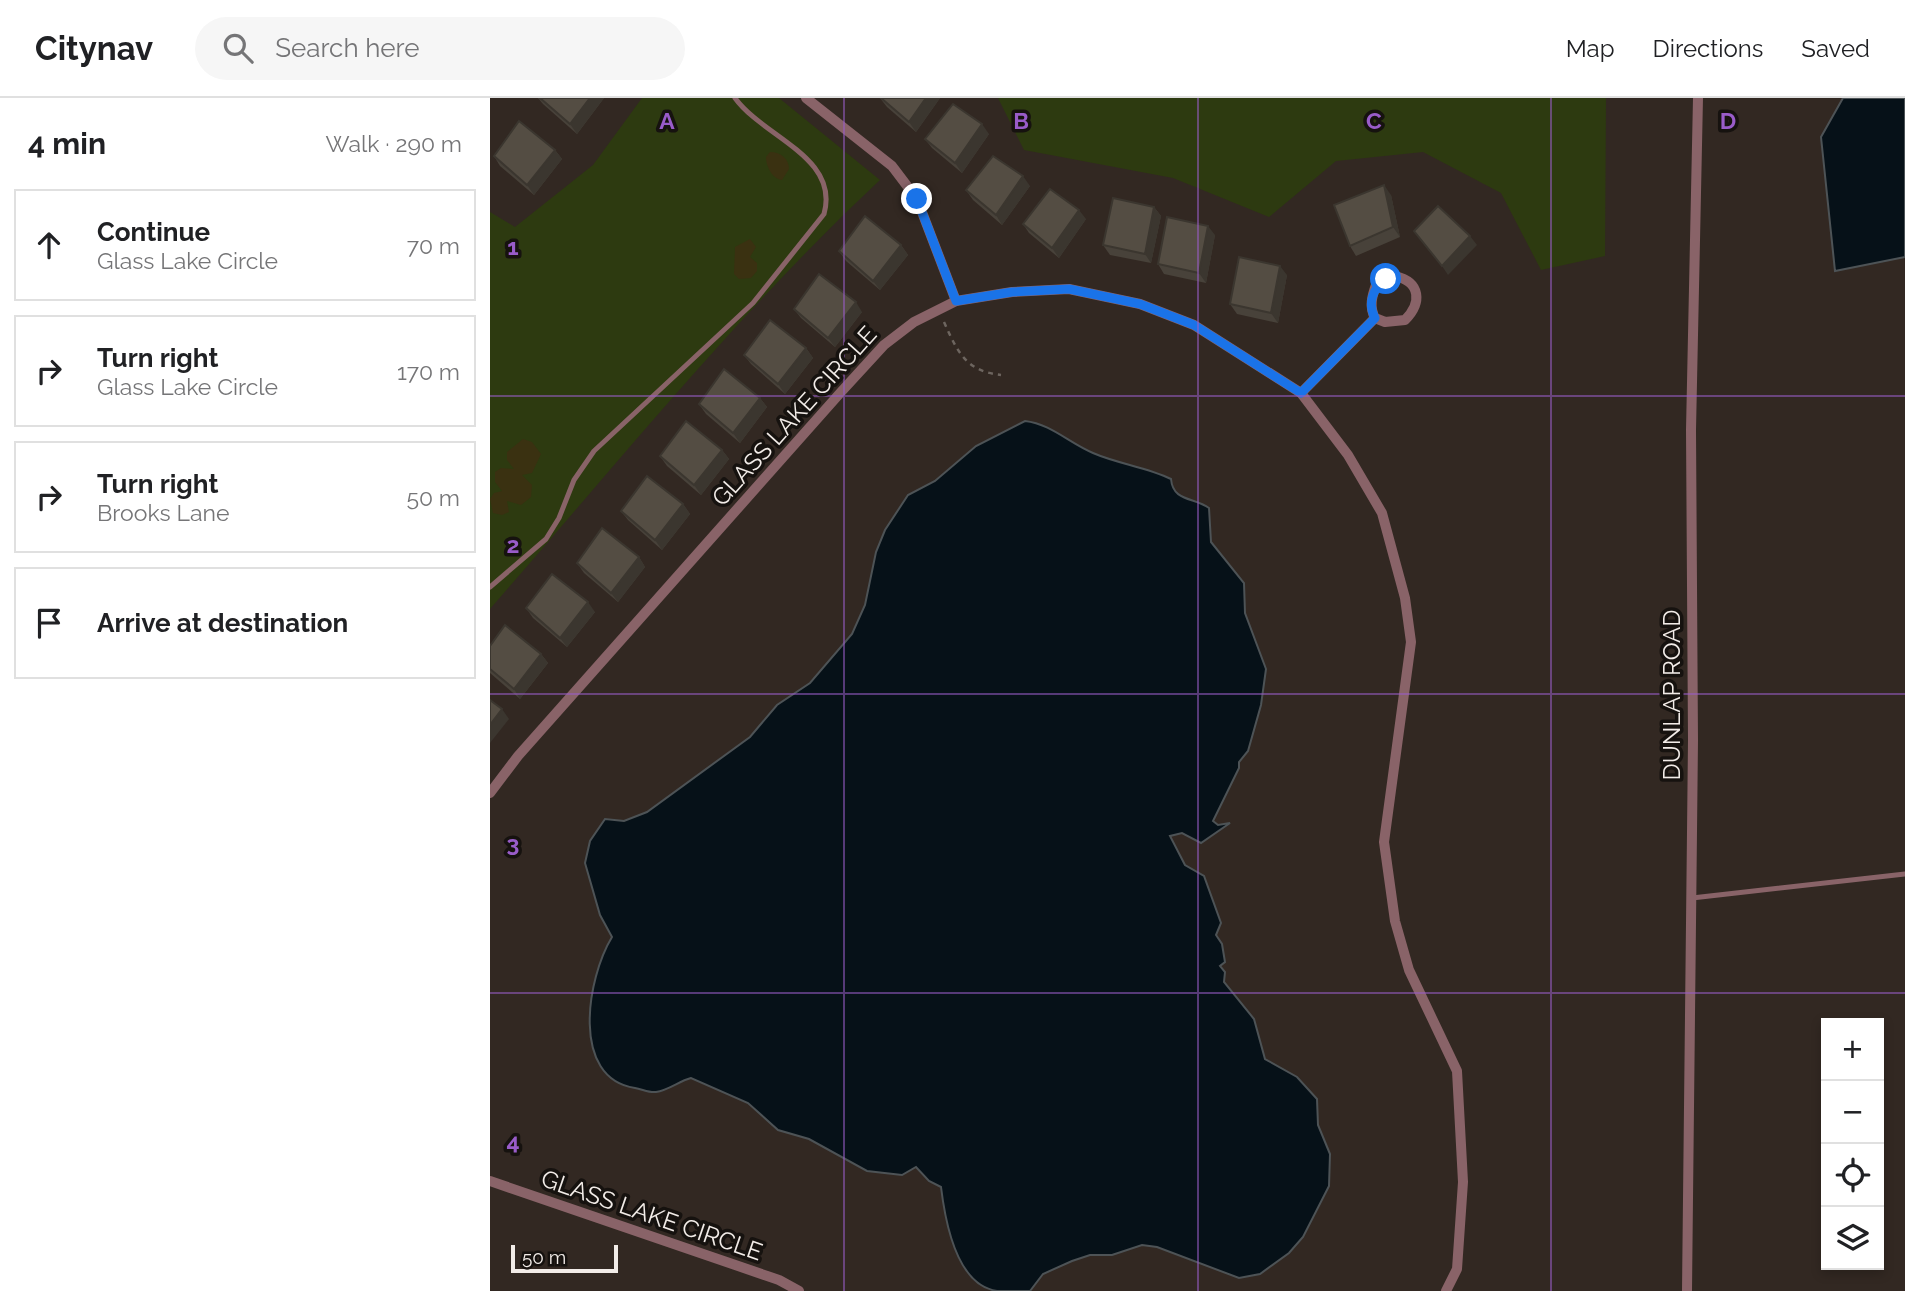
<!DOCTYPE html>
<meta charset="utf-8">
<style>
body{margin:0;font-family:Raleway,sans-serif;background:#f6f6f6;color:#202124}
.controls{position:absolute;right:21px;bottom:21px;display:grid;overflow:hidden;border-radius:0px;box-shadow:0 4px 10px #0003}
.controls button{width:63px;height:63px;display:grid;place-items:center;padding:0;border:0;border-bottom:2px solid #e0e0e0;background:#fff;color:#202124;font:35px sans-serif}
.scale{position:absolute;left:21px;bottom:18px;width:107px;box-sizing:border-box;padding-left:7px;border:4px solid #f2ece8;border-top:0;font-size:19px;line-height:24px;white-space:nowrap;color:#f2ece8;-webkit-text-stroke:5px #16120f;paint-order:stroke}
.stop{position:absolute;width:21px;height:21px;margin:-16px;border:5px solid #1a73e8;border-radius:50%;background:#fff}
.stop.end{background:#1a73e8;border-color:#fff;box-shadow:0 2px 7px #0008}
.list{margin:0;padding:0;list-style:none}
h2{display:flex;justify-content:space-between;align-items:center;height:91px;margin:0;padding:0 28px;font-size:30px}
h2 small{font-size:23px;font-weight:400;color:#757577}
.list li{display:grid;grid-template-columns:46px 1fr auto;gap:21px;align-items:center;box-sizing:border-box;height:112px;margin:0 14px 14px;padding:0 14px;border:2px solid #e0e0e0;border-radius:0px}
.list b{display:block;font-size:26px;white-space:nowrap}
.list p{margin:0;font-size:23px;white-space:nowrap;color:#757577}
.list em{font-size:23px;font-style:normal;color:#757577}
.icon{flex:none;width:38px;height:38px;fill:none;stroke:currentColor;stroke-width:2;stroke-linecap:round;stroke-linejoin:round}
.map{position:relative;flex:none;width:1415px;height:1193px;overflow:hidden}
header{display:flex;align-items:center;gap:42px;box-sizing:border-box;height:98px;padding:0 35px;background:#fff;border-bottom:2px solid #e0e0e0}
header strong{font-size:33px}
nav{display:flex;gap:38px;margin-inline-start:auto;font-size:24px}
.search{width:490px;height:63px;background:#f6f6f6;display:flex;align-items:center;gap:18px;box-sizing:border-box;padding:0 24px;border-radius:38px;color:#757577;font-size:26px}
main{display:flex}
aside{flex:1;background:#fff}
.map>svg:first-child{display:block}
.green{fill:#2d3a10}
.sand{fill:#3a3111}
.water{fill:#061118;stroke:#4d5356;stroke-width:2}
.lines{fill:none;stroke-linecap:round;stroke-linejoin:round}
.path{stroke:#6d655f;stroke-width:2.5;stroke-dasharray:5 5;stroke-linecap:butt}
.lane{stroke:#896368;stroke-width:5}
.street{stroke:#896368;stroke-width:10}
.wall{fill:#48423a}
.shaded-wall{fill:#3b362f}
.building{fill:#544d43;stroke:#3b362f;stroke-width:2}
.route{stroke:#1a73e8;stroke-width:9}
.grid{fill:none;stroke:#995cc9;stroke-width:2;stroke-opacity:0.55}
.labels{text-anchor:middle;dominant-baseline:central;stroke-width:7;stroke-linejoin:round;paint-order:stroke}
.street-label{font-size:24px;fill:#f2ece8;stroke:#16120f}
.grid-label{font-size:23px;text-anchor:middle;font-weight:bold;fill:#995cc9;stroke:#16120f;stroke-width:7;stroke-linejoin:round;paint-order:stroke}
</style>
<header>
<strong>Citynav</strong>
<div class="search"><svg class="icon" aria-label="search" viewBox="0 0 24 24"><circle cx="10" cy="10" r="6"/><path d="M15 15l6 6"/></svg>Search here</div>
<nav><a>Map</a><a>Directions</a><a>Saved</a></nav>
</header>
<main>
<aside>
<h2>4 min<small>Walk · 290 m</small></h2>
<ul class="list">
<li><svg class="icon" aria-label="ahead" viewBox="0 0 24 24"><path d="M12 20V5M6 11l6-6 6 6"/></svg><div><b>Continue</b><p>Glass Lake Circle</p></div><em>70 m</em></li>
<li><svg class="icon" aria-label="right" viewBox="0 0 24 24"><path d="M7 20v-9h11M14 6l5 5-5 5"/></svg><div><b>Turn right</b><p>Glass Lake Circle</p></div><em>170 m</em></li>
<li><svg class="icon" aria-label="right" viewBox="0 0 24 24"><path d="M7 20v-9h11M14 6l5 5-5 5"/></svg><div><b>Turn right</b><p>Brooks Lane</p></div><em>50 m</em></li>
<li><svg class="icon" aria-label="arrive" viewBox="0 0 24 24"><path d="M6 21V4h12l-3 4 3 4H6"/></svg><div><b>Arrive at destination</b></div></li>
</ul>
</aside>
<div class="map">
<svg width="1415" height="1193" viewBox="0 0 1415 1193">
<rect width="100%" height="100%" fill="#322822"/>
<g class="green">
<path d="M152,0H289L390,82C249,214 127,366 0,511V114L25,129L103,67Z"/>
<polygon points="508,0 1116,0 1115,158 1051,172 1011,95 933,54 846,63 779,119 683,80 534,52"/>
</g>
<g class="sand">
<path d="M280,54C291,54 299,61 299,71L292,82C282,81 276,68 276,59Z"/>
<polygon points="260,141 266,149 260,159 267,165 267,173 261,180 249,181 244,176 245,149"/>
<polygon points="33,341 42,344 51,356 42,375 32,377 42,387 41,399 31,407 17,403 19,414 12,417 3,415 0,401 4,395 12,393 5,384 5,374 11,370 24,371 17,362 17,354"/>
</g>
<g class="water">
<polygon points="1353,0 1415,0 1415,159 1345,173 1331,39"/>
<path d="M535,323C561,326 579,345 603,355C628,366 657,369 681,381C683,404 704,399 719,410L721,444L754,485L755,515L776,571L771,607L758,653L749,664V670L723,723L728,727L740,725L711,745L692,735L680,738L695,767L714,778L731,825L726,837L732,846L735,864L730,868L735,874L734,884L764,921L775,961L807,979L827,1001L828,1027L840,1056L839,1088L813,1139L799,1155L770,1176L749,1180L667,1149L652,1147L622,1157H600L582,1163L553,1176L540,1193C530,1193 518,1193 507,1193C466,1187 455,1122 451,1089L439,1083L426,1069L412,1077L377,1073L319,1041L288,1032L258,1005L201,980C189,983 179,992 166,994C159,995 152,991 145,990C80,980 97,880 122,839L110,817L95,765L100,743L115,721L134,723L157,714L260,639L287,607L320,585L362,536L375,507L386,454L395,432L418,397L445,383L486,348Z"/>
</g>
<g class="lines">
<path class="path" d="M454,224C468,255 476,273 511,277"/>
<g class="lane">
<path d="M0,489L56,441L69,420L84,382L104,353L263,205L334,116C350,59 273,39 245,0"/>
<polyline points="1202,800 1415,776"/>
</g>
<g class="street">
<polyline points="316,0 402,68 427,101 466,203"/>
<path d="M905,178C931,184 932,205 915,222L895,224L885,220C879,209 882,198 886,187Z"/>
<polyline points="811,295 885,220"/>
<polyline points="0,695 28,658 351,294 394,247 424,224 466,203 522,194 579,191 650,206 704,227 811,295 858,357 892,415 915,500 921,544 894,744 905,823 919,872 967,973 973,1084 967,1171 956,1193"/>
<polyline points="0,1083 289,1182 309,1193"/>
<polyline points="1197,1193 1203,642 1201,332 1208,0"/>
</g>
</g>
<g class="wall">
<polygon points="48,0 114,0 87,36 53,6"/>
<polygon points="390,0 450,0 426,34 397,9"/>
<polygon points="499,36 472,75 442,50 435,41"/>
<polygon points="65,52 72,61 44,97 10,68 4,58"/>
<polygon points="540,88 512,127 483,102 476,92"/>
<polygon points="901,97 910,139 866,158 860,148"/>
<polygon points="664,109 671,118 661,165 620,157 613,147"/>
<polygon points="596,121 569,160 539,135 533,126"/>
<polygon points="725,137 716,185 674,176 668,166"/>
<polygon points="411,147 418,157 390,192 356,163 349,153"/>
<polygon points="797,177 788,225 747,216 740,206"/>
<polygon points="304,211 372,214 345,249 311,220"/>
<polygon points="316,250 323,260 295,296 261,266 254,257"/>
<polygon points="270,300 277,309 250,345 216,316 209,306"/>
<polygon points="232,352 239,361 211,397 177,368 170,358"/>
<polygon points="193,406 200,416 172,452 138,422 131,413"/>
<polygon points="149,459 155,469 128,504 94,475 87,465"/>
<polygon points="36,510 105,514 77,549 43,520"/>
<polygon points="0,548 51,556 58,565 30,601 0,575"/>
</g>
<g class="shaded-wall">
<polygon points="100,0 114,0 87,36 80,26"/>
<polygon points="436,0 450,0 426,34 419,24"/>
<polygon points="492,26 499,36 472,75 465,65"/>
<polygon points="65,52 72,61 44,97 37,87"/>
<polygon points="533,78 540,88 512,127 506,117"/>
<polygon points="894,87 901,97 910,139 903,129"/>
<polygon points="664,109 671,118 661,165 655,156"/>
<polygon points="589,112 596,121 569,160 562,150"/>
<polygon points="718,128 725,137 716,185 709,175"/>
<polygon points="980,138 987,147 958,177 952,168"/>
<polygon points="411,147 418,157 390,192 383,183"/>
<polygon points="790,168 797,177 788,225 781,215"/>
<polygon points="366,204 372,214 345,249 338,240"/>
<polygon points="316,250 323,260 295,296 288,286"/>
<polygon points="270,300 277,309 250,345 243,335"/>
<polygon points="232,352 239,361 211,397 204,387"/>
<polygon points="193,406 200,416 172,452 165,442"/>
<polygon points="149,459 155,469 128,504 121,495"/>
<polygon points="98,504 105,514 77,549 70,540"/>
<polygon points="51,556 58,565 30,601 24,591"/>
<polygon points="12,611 19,621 0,645 0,627"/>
</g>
<g class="building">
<polygon points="50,0 100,0 80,26"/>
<polygon points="391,0 436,0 419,24"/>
<polygon points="463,6 492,26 465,65 435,41"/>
<polygon points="29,23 65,52 37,87 4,58"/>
<polygon points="503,58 533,78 506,117 476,92"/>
<polygon points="894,87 903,129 860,148 844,107"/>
<polygon points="560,91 589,112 562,150 533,126"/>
<polygon points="623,100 664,109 655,156 613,147"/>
<polygon points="948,108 980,138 952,168 924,133"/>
<polygon points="375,118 411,147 383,183 349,153"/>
<polygon points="677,119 718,128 709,175 668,166"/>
<polygon points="749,159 790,168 781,215 740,206"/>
<polygon points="329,176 366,204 338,240 304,211"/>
<polygon points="280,222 316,250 288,286 254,257"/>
<polygon points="234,271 270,300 243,335 209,306"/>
<polygon points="196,323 232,352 204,387 170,358"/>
<polygon points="157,378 193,406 165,442 131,413"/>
<polygon points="112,430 149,459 121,495 87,465"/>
<polygon points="62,476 98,504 70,540 36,510"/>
<polygon points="15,527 51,556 24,591 0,571 0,548"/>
<polygon points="0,602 12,611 0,627"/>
</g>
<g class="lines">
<path class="route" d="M427,101L466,203L522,194L579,191L650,206L704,227L811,295L885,220C877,205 883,190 896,181"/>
</g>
<path class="grid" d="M354,0V1193M708,0V1193M1061,0V1193M0,298H1415M0,596H1415M0,895H1415"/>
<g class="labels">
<g class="street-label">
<text transform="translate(304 318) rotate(-48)">GLASS LAKE CIRCLE</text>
<text transform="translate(1181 597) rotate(-90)">DUNLAP ROAD</text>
<text transform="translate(162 1117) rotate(19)">GLASS LAKE CIRCLE</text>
</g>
</g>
<g class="grid-label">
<text x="177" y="31">A</text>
<text x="531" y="31">B</text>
<text x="884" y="31">C</text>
<text x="1238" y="31">D</text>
<text x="23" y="157">1</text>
<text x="23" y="455">2</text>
<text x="23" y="754">3</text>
<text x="23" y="1052">4</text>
</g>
</svg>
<div class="controls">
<button>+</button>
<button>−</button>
<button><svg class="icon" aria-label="locate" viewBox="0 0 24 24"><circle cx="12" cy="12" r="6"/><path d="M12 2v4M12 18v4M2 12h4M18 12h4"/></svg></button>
<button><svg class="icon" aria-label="layers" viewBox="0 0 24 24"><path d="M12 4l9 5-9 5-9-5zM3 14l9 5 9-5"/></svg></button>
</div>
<div class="scale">50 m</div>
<div class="stop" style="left:896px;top:181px"></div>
<div class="stop end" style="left:427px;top:101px"></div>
</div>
</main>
